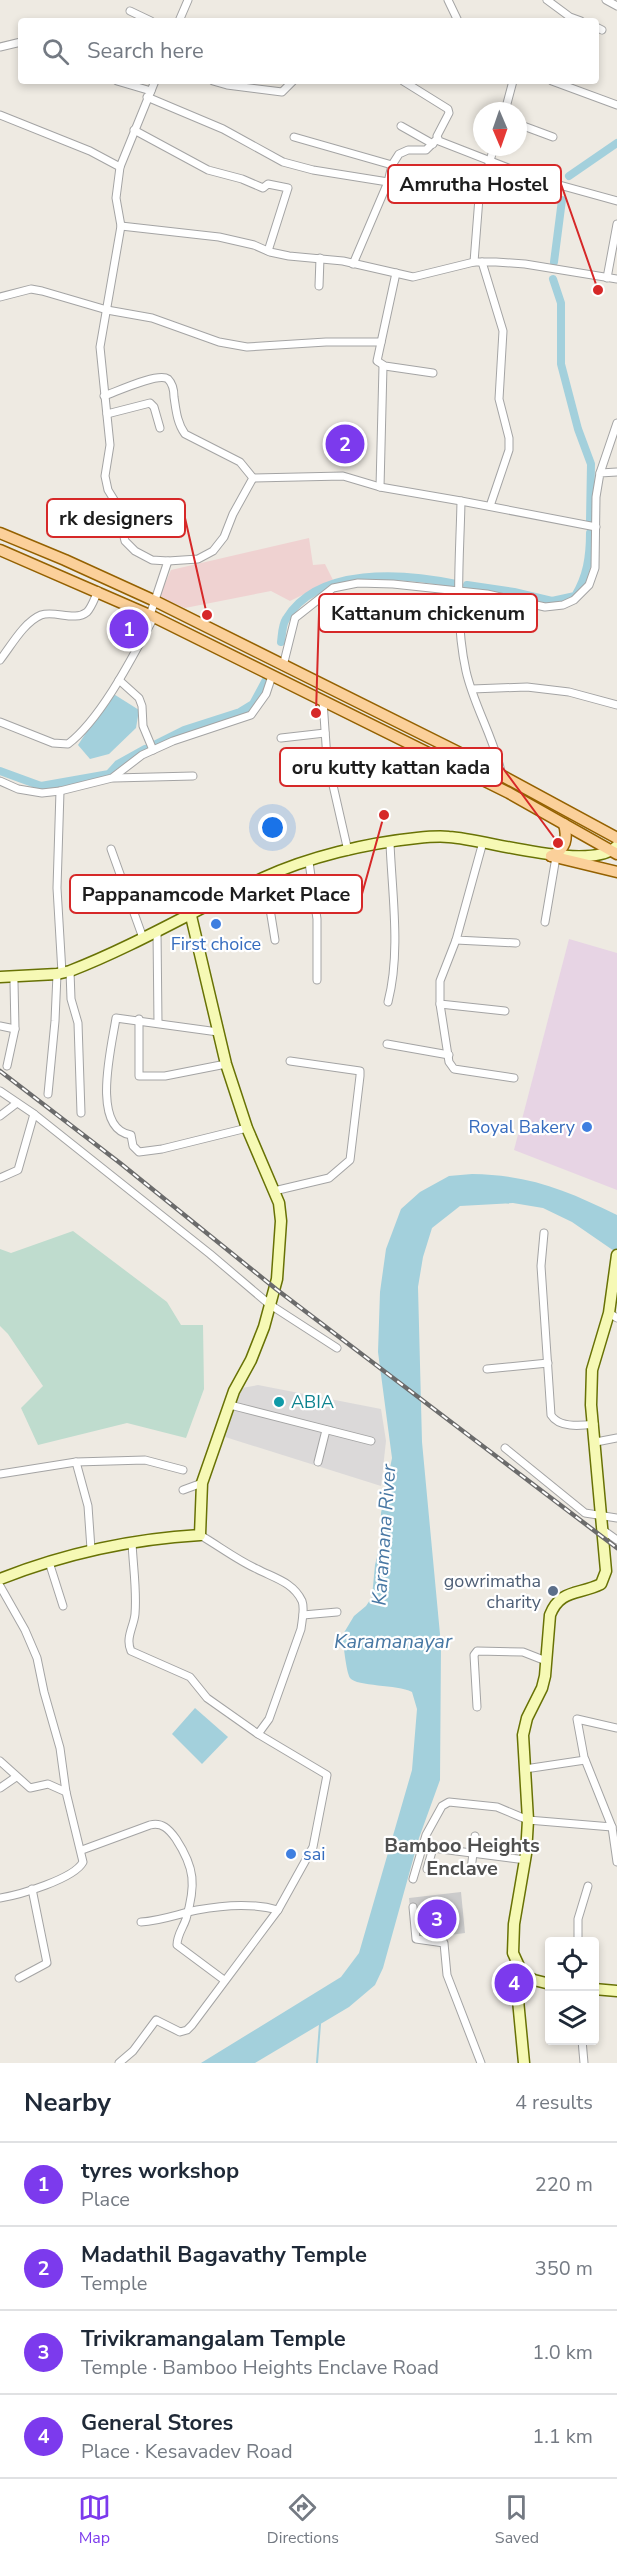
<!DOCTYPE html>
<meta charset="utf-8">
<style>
body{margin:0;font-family:"Nunito Sans",sans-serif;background:#f2f2f3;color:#1f2937}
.controls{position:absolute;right:18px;bottom:18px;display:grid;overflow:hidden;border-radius:6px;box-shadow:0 3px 9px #0003}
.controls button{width:54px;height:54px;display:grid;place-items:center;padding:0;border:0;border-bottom:2px solid #e0e1e3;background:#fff;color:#1f2937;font:30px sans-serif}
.compass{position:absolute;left:473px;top:102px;width:54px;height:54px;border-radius:50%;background:#fff;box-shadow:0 3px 9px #0003;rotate:178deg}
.you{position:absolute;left:273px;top:828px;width:21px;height:21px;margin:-15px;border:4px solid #fff;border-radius:50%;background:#1a73e8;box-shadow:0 0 0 9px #1a73e833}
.badge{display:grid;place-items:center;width:39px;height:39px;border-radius:50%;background:#7c3aed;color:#fff;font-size:20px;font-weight:700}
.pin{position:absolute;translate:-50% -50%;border:3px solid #fff;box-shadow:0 2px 6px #0006}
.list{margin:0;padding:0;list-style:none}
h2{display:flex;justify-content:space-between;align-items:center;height:78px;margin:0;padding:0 24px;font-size:26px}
h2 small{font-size:20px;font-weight:400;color:#747a83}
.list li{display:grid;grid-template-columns:39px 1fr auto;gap:18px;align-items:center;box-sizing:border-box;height:84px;padding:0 24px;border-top:2px solid #e0e1e3}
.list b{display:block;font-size:22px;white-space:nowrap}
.list p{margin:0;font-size:20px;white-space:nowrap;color:#747a83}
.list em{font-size:20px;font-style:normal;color:#747a83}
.icon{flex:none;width:33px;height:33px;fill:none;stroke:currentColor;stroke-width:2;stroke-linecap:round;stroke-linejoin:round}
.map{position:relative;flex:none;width:617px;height:2063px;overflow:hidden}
.search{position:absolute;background:#fff;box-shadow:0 3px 9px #0003;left:18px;right:18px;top:18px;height:66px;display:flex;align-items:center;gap:15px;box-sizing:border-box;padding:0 21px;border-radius:6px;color:#747a83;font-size:22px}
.sheet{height:414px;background:#fff}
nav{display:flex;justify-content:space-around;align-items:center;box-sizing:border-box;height:84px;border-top:2px solid #e0e1e3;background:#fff;font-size:16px;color:#747a83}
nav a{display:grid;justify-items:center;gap:3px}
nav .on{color:#7c3aed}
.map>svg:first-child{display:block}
.residential{fill:#dbd9d9}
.commercial{fill:#efd2d1}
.industrial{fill:#e7d4e4}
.religious{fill:#cbcbcb}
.wetland{fill:#bfdcce}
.water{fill:#a3d0dc}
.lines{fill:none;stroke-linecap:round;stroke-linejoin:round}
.stream{stroke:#a3d0dc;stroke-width:2}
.canal{stroke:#a3d0dc;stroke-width:8}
.street-casing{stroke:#a4a4a4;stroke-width:9}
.secondary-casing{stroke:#687205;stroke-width:13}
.primary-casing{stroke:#946101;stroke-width:13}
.street{stroke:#fff;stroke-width:7}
.secondary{stroke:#f6f9b5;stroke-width:10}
.primary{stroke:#fbd09a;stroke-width:10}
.rail-casing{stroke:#6b6b6b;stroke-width:4.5}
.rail{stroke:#fff;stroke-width:2;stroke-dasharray:7;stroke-linecap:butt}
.shop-dot{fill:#3f7fe0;stroke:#fff;stroke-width:2}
.culture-dot{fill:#0f9aa8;stroke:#fff;stroke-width:2}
.service-dot{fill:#5c6f8a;stroke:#fff;stroke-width:2}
.labels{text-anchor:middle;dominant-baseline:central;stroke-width:4.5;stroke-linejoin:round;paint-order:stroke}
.shop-label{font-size:18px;fill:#366cbe;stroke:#fff}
.culture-label{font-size:18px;fill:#0d838f;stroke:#fff;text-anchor:start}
.service-label{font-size:18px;fill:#4e5e75;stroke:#fff;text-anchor:end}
.water-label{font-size:20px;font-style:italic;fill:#4777a3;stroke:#fff}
.neighbourhood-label{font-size:20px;font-weight:bold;fill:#505050;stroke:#fff}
.leader{fill:none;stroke:#d62828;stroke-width:2}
.callout-dot{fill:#d62828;stroke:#fff;stroke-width:2}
.callout{fill:#fff;stroke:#d62828;stroke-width:2}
.callout-label{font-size:20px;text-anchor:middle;font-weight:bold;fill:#1d1d1d}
</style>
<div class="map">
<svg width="617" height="2063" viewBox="0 0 617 2063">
<rect width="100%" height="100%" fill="#eeeae2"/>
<polygon class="residential" points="258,1385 381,1409 386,1441 381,1486 222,1436 242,1388"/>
<polygon class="commercial" points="309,538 313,565 325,564 333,580 290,601 271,591 185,608 159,597 171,570"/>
<polygon class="industrial" points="569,939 617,953 617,1190 514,1150"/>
<polygon class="religious" points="461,1892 465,1933 413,1940 409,1898"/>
<polygon class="wetland" points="73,1231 167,1302 181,1325 203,1325 204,1389 186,1438 127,1423 38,1445 21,1408 43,1386 8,1334 0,1326 0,1249 11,1253"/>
<g class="water">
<polygon points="112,693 139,710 136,728 109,754 90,759 78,745"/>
<path d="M472,1174C530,1175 566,1190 617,1215V1253L572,1222L543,1208L513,1203L460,1206L432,1228L423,1257L418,1287L422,1442L441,1645L440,1780L419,1838L383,1968L375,1985L349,2007L255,2063H201L341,1977L359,1953L412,1770L417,1709L412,1692C397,1684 357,1687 350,1678C346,1671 344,1646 342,1636L354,1616L366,1606L372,1597L375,1565L380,1545L381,1513L392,1458L378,1352L380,1292L386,1249L401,1209L420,1192L449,1176Z"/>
<polygon points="195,1708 228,1737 202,1764 172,1734"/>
</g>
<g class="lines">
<polyline class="stream" points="317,2063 320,2024"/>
<g class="canal">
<polyline points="569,176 617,143"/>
<polyline points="554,262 562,200"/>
<polyline points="553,279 561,303 561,364 578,429 591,464 590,521"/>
<path d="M467,585L514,592L552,601L575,596C587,576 590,557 590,533"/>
<path d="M281,642C282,635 282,625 286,619C318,566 404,573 456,584"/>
<polyline points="156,744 184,730 240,712 253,704 267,678"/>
<polyline points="0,771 41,786 109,774 118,764 145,749"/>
</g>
<g class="street-casing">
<g id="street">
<polyline points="448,0 458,21"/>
<polyline points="547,0 570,17 581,21"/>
<polyline points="606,0 617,6"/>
<polyline points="130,11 151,21"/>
<polyline points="179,21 188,0"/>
<polyline points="596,27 602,30"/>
<polyline points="0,47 21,42"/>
<polyline points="117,81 151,91"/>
<polyline points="213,81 227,85 282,92 293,81"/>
<polyline points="403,81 448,109 449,113 437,136 439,141 534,178 617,201"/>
<polyline points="552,81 617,105"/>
<polyline points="147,97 223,129 283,162 313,170 388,182"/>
<polyline points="505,111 513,81"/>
<polyline points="0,115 90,151 120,167"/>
<polyline points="518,124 553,137"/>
<polyline points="401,126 433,144"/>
<polyline points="134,130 208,170 242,179 263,188 268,184 288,188 268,251"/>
<polyline points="294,137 392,165"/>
<polyline points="121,226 219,237 254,245 270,252 289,256 343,261 413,277 474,262 496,262 525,264 617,279"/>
<polyline points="474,262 479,198 494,147"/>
<polyline points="482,262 503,331 499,399 509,438 509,450 490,506"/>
<polyline points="353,264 388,182 392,165 399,154 408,150 426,150 437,139"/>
<polyline points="396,273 377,361 385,366 433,373"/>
<polyline points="607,278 617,224"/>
<polyline points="319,286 320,258"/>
<polyline points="0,297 31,289 42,291 107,310 152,318 219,342 247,347 326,342 381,342"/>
<path d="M104,396C116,392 158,372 168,379C173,384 174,391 174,397C176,410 177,423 185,434L240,462L253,478L233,514L224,537L213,551L198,559L168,561"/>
<polyline points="107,414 150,403 154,407 160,428"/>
<polyline points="600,473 617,423"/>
<path d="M253,478L343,476L380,487L461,501C460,557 454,616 466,671C474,707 495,739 502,776"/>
<polyline points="380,487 383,366"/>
<polyline points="461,501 596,527"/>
<polyline points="150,615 168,561 152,560 135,551 125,541 123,533 124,516 108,490 105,476 110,445 100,347 121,226 116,198 120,167 155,81"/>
<path d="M0,660C11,646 24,622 41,615C55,610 75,622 87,612C92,607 95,597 98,591"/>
<polyline points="283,666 295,618 333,588 358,583 393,584 487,594 545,607 563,605 574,600 589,585 595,568 596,497 600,473 617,472"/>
<polyline points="119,680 139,698 142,706 143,726 153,750"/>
<polyline points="472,689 527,687 569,692 617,705"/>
<polyline points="323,701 327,759 348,851"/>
<path d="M0,722L53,743L68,744C102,718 134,654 154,617"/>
<polyline points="281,738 325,733"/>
<polyline points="114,778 193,776"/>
<polyline points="0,781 18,789 42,793 60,791 112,778 142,755 173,741 251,715 266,694 272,676"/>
<polyline points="60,791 57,888 62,973"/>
<polyline points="483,842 456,940 516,943"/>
<polyline points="111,849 143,938"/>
<polyline points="309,862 317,919 317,980"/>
<polyline points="265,878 275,940"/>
<polyline points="545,922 556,857"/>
<polyline points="157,931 158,1023"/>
<polyline points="456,940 440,981 440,1004 505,1011"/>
<polyline points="70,971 71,999 78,1023 81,1113"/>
<path d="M388,1002C401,952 392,894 390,843"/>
<polyline points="440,1004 449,1062 454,1069 514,1078"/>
<polyline points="139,1019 139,1076 165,1076 226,1064"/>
<polyline points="0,1026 15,1029"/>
<path d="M218,1032L116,1018C112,1045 90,1129 131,1135L133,1146L139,1152L162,1149L247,1128"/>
<polyline points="387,1044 449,1055"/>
<polyline points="7,1066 15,1029 14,982"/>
<polyline points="0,1091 34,1114 210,1254 269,1304 337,1348"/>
<polyline points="48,1094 55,1021 57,974"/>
<polyline points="0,1116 17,1103"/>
<polyline points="0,1178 18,1170 34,1114"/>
<polyline points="274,1191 329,1178 350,1160 360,1076 360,1071 290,1061"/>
<path d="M544,1233L541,1266L551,1415C559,1428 580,1426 594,1424"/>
<polyline points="609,1313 617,1318"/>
<polyline points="487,1369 548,1363"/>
<polyline points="230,1405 371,1441"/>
<polyline points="596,1442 617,1438"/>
<polyline points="505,1448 585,1513 617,1518"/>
<polyline points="76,1462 88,1506 91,1549"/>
<polyline points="318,1462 326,1430"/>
<polyline points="0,1474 76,1462 145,1460 183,1470"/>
<polyline points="183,1490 202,1483"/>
<polyline points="603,1530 617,1540"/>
<path d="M132,1542C133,1566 137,1590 135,1614C134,1626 125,1638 131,1651L190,1677L207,1698L258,1734L269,1719L301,1629C302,1620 305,1609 302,1601C293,1582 274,1578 257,1569C237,1560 219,1546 200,1535"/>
<polyline points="49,1562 63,1606"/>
<polyline points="0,1586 25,1630 37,1658 44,1692 60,1748 66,1792"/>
<polyline points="303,1615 337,1612"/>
<polyline points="477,1707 474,1655 477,1651 523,1652 546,1661"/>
<path d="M0,1761L30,1788L48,1784L66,1792L83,1862C74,1879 19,1895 0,1898"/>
<polyline points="525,1769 585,1760"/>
<polyline points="0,1788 16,1777"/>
<path d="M82,1850L150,1825C162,1822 169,1829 176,1839C195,1868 196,1885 186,1919C183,1928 177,1935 177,1945L224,1980"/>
<polyline points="617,1862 612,1827 584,1757 577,1719 617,1728"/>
<polyline points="444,1870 427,1869 433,1848 526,1860"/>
<polyline points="471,1870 475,1836"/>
<polyline points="413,1879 426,1835 442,1806 449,1802 497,1807 528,1820 612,1827"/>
<polyline points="413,1907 416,1939 444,1943 447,1975 481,2063"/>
<path d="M141,1922C160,1921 178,1914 197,1910C223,1905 253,1903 278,1910"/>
<polyline points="578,1942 578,1919 588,1886"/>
<polyline points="19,1978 47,1963 32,1889"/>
<polyline points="582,2040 584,2063"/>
<polyline points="119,2063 133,2051 156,2020 180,2032 187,2030 192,2025 278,1910 313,1847 327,1775 258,1734"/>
</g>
</g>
<g class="secondary-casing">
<g id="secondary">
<path d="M0,977L57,974L70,971C137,945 198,908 263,878C308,857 367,843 417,838C427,837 439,836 449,837C486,839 590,873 617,846"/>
<path d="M0,1579C66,1553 130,1539 200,1535L202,1483L234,1391L251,1360L264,1327L277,1279L281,1221L279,1203L247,1128L226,1064L191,916"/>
<polyline points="523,1975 518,2000 524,2063"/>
<path d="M550,1984L534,1980L523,1975L513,1953L514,1924L526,1854L528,1820L523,1735L527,1718L542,1688L545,1676L550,1615C560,1589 579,1595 601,1584L606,1571L591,1405L592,1370L609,1313L617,1255"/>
<polyline points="594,1989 617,1991"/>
</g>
</g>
<g class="primary-casing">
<g id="primary">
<polyline points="0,533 65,560 155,601 464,755 617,838"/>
<polyline points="0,550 154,617 509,793 617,854"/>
<polyline points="551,856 617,872"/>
<path d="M551,856C566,849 568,839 564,824"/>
</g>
</g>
<use href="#street" class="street"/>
<use href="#secondary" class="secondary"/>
<use href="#primary" class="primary"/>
<g class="rail-casing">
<polyline id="rail" points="0,1071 120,1163 276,1289 617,1548"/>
</g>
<use href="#rail" class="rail"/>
</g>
<g class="shop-dot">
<circle cx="216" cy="924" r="6"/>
<circle cx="587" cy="1127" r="6"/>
<circle cx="291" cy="1854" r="6"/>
</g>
<circle class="culture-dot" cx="279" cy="1402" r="6"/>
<circle class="service-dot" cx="553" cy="1591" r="6"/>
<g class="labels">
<g class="shop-label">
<text x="216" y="944">First choice</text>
<text x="575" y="1127" text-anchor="end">Royal Bakery</text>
<text x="303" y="1854" text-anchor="start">sai</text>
</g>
<g class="culture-label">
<text x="291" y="1402">ABIA</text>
</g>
<g class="service-label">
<text x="541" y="1581">gowrimatha<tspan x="541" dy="21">charity</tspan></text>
</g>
<g class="water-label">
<text transform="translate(384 1535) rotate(-86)">Karamana River</text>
<text x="393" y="1641">Karamanayar</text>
</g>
<g class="neighbourhood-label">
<text x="462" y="1845">Bamboo Heights<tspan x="462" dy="23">Enclave</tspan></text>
</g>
</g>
<path class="leader" d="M598 290L561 184M207 615L185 518M316 713L319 613M558 843L502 767M384 815L362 894"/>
<g class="callout-dot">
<circle cx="598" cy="290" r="6"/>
<circle cx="207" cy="615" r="6"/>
<circle cx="316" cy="713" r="6"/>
<circle cx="558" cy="843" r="6"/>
<circle cx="384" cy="815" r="6"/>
</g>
<g class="callout">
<rect x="388" y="165" width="173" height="38" rx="6"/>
<rect x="47" y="499" width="138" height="38" rx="6"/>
<rect x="319" y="594" width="218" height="38" rx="6"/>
<rect x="280" y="748" width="222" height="38" rx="6"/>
<rect x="70" y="875" width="292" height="38" rx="6"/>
</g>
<g class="callout-label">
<text x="474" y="191">Amrutha Hostel</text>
<text x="116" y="525">rk designers</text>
<text x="428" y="620">Kattanum chickenum</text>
<text x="391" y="774">oru kutty kattan kada</text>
<text x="216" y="901">Pappanamcode Market Place</text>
</g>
</svg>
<div class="controls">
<button><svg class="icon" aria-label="locate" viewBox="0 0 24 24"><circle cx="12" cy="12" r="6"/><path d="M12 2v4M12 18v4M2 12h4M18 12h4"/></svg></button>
<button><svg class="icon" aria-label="layers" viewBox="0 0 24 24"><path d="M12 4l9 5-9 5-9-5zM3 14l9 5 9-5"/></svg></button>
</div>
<svg class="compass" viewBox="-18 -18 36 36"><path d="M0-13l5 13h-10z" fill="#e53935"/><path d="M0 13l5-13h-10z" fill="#747a83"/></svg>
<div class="you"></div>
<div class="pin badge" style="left:129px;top:629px">1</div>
<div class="pin badge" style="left:345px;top:444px">2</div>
<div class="pin badge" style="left:437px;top:1919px">3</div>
<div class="pin badge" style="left:514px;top:1983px">4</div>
<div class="search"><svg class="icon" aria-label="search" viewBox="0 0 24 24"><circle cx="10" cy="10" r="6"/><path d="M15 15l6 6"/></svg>Search here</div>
</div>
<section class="sheet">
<h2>Nearby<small>4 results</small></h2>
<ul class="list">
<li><span class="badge">1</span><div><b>tyres workshop</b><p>Place</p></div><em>220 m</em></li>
<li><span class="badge">2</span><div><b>Madathil Bagavathy Temple</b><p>Temple</p></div><em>350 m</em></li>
<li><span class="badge">3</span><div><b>Trivikramangalam Temple</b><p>Temple · Bamboo Heights Enclave Road</p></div><em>1.0 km</em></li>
<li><span class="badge">4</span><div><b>General Stores</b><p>Place · Kesavadev Road</p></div><em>1.1 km</em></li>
</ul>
</section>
<nav>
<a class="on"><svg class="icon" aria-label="map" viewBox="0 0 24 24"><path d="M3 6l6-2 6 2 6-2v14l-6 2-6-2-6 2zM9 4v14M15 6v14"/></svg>Map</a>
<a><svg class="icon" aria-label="directions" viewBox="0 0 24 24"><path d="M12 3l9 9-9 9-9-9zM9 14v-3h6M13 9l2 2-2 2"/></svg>Directions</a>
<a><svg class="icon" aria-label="saved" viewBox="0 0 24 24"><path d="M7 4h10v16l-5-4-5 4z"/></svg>Saved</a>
</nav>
